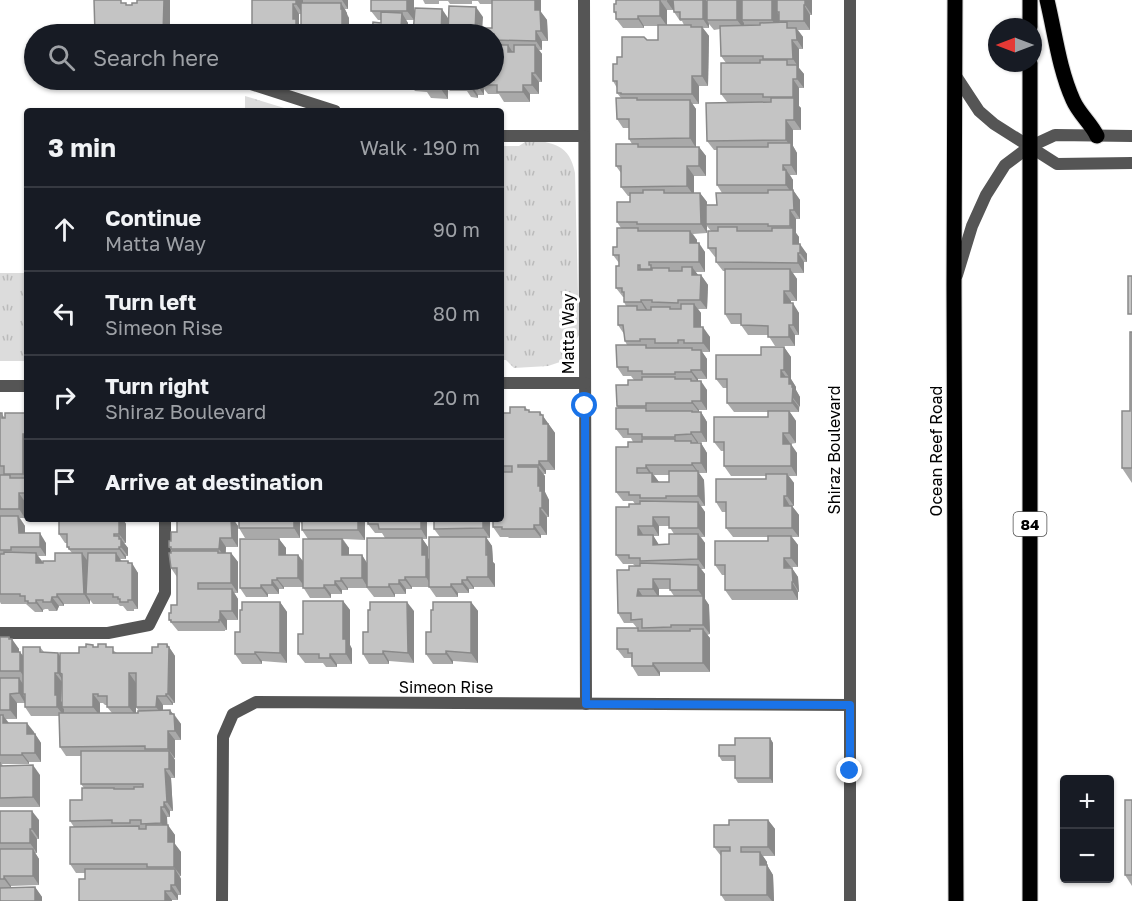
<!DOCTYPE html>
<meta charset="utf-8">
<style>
body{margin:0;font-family:"Golos Text",sans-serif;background:#242831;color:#f1f3f6}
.controls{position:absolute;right:18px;bottom:18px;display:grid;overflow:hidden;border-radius:6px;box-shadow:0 2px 4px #0004}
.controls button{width:54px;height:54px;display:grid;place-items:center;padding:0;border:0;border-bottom:2px solid #363941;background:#171b24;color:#f1f3f6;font:30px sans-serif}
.compass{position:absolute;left:988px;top:18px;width:54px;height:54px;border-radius:50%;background:#171b24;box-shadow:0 2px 4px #0004;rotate:270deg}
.stop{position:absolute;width:18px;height:18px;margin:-14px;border:4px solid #1a73e8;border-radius:50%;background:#fff}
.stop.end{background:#1a73e8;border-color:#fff;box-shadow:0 2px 6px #0008}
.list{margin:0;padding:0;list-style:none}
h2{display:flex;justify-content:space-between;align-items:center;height:78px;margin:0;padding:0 24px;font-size:26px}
h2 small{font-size:20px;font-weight:400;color:#9ea1a6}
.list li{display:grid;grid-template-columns:39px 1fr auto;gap:18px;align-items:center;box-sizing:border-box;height:84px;padding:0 24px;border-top:2px solid #363941}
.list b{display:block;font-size:22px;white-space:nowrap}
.list p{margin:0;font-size:20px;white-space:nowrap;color:#9ea1a6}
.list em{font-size:20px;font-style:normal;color:#9ea1a6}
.icon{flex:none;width:33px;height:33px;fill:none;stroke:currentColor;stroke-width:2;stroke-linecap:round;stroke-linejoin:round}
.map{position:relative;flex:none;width:1132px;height:901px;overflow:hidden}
.search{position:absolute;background:#171b24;box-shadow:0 2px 4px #0004;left:24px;top:24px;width:480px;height:66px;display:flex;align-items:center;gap:15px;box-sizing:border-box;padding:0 21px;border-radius:33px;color:#9ea1a6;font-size:22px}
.panel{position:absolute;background:#171b24;box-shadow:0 2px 4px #0004;left:24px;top:108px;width:480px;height:414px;border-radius:6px}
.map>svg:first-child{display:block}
.park{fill:url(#park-tufts)}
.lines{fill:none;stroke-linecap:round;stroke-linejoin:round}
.primary-casing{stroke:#dbdbdb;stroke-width:17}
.minor{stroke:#555;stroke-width:12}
.primary{stroke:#000;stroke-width:15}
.wall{fill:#a9a9a9;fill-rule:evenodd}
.shaded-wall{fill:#898989}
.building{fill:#c4c4c4;stroke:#898989;stroke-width:1.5}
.route{stroke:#1a73e8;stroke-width:8}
.labels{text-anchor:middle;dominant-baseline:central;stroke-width:6;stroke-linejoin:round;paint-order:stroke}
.shield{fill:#fff;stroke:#4c4c4c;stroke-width:1.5}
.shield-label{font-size:15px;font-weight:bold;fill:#000}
.street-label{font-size:16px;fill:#000;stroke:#fff}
</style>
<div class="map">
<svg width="1132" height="901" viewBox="0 0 1132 901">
<defs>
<pattern id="park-tufts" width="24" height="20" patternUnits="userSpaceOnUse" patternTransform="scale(1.5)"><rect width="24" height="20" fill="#dcdcdc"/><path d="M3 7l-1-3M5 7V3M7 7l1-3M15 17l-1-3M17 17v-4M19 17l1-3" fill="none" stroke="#bbb"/></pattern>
</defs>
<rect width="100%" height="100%" fill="#fff"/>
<g class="park">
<polygon points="245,96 294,111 245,111"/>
<path d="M528,140C553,142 570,145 575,173L579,335L563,361L548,366L514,368L506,360H501V146H519Z"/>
<rect x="0" y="273" width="27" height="88"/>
</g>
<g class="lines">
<g class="primary-casing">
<g id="primary">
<polyline points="955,0 954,285 956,901"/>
<path d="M1047,0C1055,33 1059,69 1073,100C1079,114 1091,123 1097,136"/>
<polyline points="1030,27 1030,0"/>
<polyline points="1030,63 1030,901"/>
</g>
</g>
<g class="minor">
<polyline points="584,0 586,704"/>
<polyline points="954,73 979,111 994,124 1057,164 1132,163"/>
<polyline points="251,84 335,111"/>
<polyline points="501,136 584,136"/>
<polyline points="957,275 972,226 986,195 1005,165 1029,147 1055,135 1132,136"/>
<polyline points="501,383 585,383"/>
<polyline points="0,386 27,386"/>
<polyline points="0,633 108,633 149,625 165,593 165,519"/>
<polyline points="222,901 223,737 233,714 256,702 850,705"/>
<polyline points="850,901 850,0"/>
</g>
<use href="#primary" class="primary"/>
</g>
<g class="wall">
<path d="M252,0H348V9H345L349,18V34H252ZM299,14H301V26L299,24Z"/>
<polygon points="414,0 414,20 406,20 408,23 408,32 409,34 372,34 381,23 381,20 378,20 371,11"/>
<polygon points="423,0 541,0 541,12 547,20 548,41 542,41 542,50 539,50 542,54 542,82 539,82 539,94 530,94 530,102 504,102 499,94 488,94 484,89 484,95 478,95 478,98 471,97 467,91 450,91 448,89 448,99 431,98 427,92 415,91 411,86 395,85 395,89 377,88 371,80 494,80 494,34 492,28 492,4 480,4 478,1 472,1 472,4 450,4 448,1 439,1 439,4 425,4"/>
<path d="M673,0V10H667V25H684L682,21H680L674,12L673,0H706L707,2L812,0V15H810V30H798L803,37V49H799V68L804,74V88H799V106L801,108V130H793V146L797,153V175H790L793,180V190L800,200V219H796V233L799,237V244L807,254V262H804V273H793L797,279V301H791V303L799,313V335H795V346H775L768,335H748L741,325V324H731L725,314V271H723L716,262V257H715L708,248L711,231L707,226V233L693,234L697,240V243L705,252V272H695L698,275H701L708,285L707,309H698L701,313V327L710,337V352H702L707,359V379H698V381L707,390V410H699V412H701L707,422V442H698V443H701L707,453V473H699L704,480L705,506H701L705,512V537H701L705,543V569H701L705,574V599L709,605L710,634L707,635L710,638V672H660V676H638L632,666L631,658H624L617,649L637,628L633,623H624L618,613L629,570L635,566L633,564H623L616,555L629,507L635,504L633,501H623L616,492L628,447L633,442L631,438H623L616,429L618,408L617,406L628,385L634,380L631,376H623L617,367L627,345L625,341L624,334L618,325L626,306L624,302V297H623L616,288L619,263L613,255L617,247L621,228L617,222L630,202V196H628L621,187V173L616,166L632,144L629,139V128H623L617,119L621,98L617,93V88L613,81L617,64L622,57L647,40H658V26H644V28H623L616,19V15L614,12L616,4ZM709,24L714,30L720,29L721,56L726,63L721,94L727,102L707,141L714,150H717V185L722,193L717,205H707V202L700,193H694V176H706V156L699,147H696V109L692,104H699V86H708L709,36L703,28H709ZM654,475H669V482H659ZM659,526H669L674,534L669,544L659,545L653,536H659ZM659,589H670V590L674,596H659Z"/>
<polygon points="1132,332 1132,483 1122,468 1130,411"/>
<polygon points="784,347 791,357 791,379 796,387 796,390 800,397 799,412 790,412 796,421 796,443 790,444 797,453 797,476 789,476 794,483 794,506 792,506 799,515 799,537 792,537 798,545 798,567 791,567 798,577 799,592 798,592 798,600 732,600 725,590 725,575 722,575 715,565 768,541 768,537 733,537 726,528 726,512 722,512 716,502 766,479 766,476 731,476 724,466 724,451 721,451 714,442 768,417 768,412 734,412 727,403 727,388 723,388 716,379 761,355"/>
<polygon points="525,407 530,412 540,412 555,433 555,470 546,470 546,474 543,474 545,476 545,492 549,500 549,517 547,517 547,535 541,535 541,538 509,538 508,537 500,537 493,527 493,521 491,519 501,519 501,413 510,413"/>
<polygon points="0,412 5,418 26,415 27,413 27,502 25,502 25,518 20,518 25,526 25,533 46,543 46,556 38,556 43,562 55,561 72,553 67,547 67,543 65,543 59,534 59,519 126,519 126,521 124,521 126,524 126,543 124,543 128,548 128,556 126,556 126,559 120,559 121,561 130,563 138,573 138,609 134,609 134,611 127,611 123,606 120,606 118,604 93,604 90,600 90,604 64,604 64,606 59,606 57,611 49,611 48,609 45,609 43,610 43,612 35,612 26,604 1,604 0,602"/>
<polygon points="177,519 233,519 238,526 238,547 226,547 226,553 231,553 238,562 238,593 234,593 238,599 238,620 227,620 227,630 225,630 225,631 178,631 169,620 171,613 177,605 177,577 171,568 172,551 169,547 171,541 177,532"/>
<polygon points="239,519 365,519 365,540 343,539 349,548 349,555 362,555 367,563 385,538 382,533 375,533 368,524 367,519 427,519 427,539 422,539 428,547 428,558 429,560 440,537 434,529 434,522 432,522 430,519 490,519 490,538 486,538 492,546 493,562 495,564 495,587 474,587 474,589 469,589 469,593 458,593 458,597 436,597 429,587 412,587 412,589 406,589 406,594 395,594 395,597 374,597 367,588 348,588 348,590 342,590 342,594 331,594 331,598 310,598 303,587 284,587 284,589 279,589 279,594 268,594 268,597 246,597 240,588 279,539 286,548 286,555 298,555 303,561 308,539 302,530 302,524 300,522 300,538 245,538 239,528"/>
<polygon points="343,601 350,610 350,645 352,649 352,664 337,664 337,667 326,667 323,663 305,663 298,654 303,634"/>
<polygon points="280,602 287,612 287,663 262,661 262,664 242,664 235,654 240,632"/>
<polygon points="471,602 478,611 478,663 453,661 453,664 433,664 426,654 431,632"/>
<polygon points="414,611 414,663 389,661 389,664 369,664 363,654 368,632"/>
<path d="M0,637H9L19,649V652L23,655L40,647L44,652L60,656L79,653L95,647H108L117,653H152L158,647L167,644L175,656V703H173V705H163V710L174,714L181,724V740H175V758H174L175,760V778H171L173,811H170V817H167V825L175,835V844L181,852V876H180L181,879V895H178V900H172V901L85,879V873H76L70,864L74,827L70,821L82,800L84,788L81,784V756H66L60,747L59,716H31L25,707V703H17V719H6L9,723L34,732L41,743V762H29V764H2L3,766L40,775V807H0ZM62,682V703L61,701ZM136,683V707L139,711L138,713H136ZM100,703H103L105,705H107V707L112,713H100Z"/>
<polygon points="770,738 773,743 773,783 738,783 735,778 735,761 722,761 719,756 735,745"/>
<polygon points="1132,800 1132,886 1125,875"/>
<polygon points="0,811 39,820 39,839 37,839 37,853 35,853 39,859 39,885 11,886 11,888 35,887 42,897 42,901 0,901"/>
<polygon points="768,820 775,829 775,856 763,856 767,862 767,865 773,875 774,901 725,901 721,895 721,856 714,847 729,825"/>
</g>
<g class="shaded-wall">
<polygon points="164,0 170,0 170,34 163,34"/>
<polygon points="296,0 303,0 303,14 296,4"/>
<polygon points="342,0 348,0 348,9"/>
<polygon points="407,0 414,0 414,20 407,11"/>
<polygon points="535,0 541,0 541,12 547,20 548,41 541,31 535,10"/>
<polygon points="660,0 667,10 667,26 660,16"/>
<polygon points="666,0 673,0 673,10"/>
<polygon points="700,0 706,0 709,5 707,20 709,24 709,28 703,19"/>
<polygon points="737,0 744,0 742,20 744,23 744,29 737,20"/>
<polygon points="772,0 779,0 777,12 779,15 779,30 772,20"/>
<polygon points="805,0 812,0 812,15 805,5"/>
<polygon points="341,3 347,13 347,15 349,18 349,34 342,34"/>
<polygon points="293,4 299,14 299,24 303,29 296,26 293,19"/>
<polygon points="804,5 810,15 810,30 804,21"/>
<polygon points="476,7 483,17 482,34 475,34"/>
<polygon points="442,9 448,18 448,34 441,34"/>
<polygon points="402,13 408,23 408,32 409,34 404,34 401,27"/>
<polygon points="638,16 644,26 644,28 638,19"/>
<polygon points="702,27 709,36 708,86 702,76"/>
<polygon points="796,28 803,37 803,49 797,40"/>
<polygon points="536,31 542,41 542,50 536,41"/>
<polygon points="792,40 799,49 799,68 804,74 804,88 797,79 797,65 793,59"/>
<polygon points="508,45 514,54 508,52"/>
<polygon points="535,45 542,54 542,82 535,73"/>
<polygon points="532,73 539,82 539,94 532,85"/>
<polygon points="692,76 699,86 699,104 692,94"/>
<polygon points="793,79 799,88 799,106 801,108 801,130 794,120 794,99 793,97"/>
<polygon points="388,80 391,80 395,85 395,89"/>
<polygon points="441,80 448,80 443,81 448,89 448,99 441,89"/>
<polygon points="478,80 485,80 481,85 484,89 484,95 478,86"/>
<polygon points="523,85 530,94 530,102 523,92"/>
<polygon points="472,86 478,95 478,98 471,88"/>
<polygon points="690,100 696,109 696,148 690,138"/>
<polygon points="786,120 793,130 793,146 797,153 797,175 791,165 791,147 786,140"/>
<polygon points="699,147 706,156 706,176 699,166"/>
<polygon points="783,165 793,180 793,195 786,185"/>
<polygon points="687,166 694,176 694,196 687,186"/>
<polygon points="793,190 800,200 800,219 794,210"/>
<polygon points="700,193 707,202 707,224 706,224 707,226 707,233 701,224"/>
<polygon points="790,210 796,219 796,233 799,237 799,254 793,244 793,231 790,226"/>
<polygon points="690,231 697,240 697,252 690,243"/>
<polygon points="699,243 705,252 705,272 699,262"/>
<polygon points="800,244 807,254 807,262 800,253"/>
<polygon points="798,253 804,262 804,273 798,263"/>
<polygon points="692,267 699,276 692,275"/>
<polygon points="790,269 797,279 797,301 790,291"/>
<polygon points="701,275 708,285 707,309 700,300"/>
<polygon points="784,291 791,301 791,313 784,303"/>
<polygon points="641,300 647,309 647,312 641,302"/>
<polygon points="793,303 799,313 799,335 793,325"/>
<polygon points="694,304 701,313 701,337 694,327"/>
<polygon points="789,325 795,335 795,346 789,337"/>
<polygon points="703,327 710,337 710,352 703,343"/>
<polygon points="784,347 791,357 791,379 796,387 796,390 800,397 800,407 793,398 789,384 789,377 784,370"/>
<polygon points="701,350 707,359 707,379 701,370"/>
<polygon points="691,370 698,379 698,382 691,372"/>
<polygon points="781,370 788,380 781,377"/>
<polygon points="701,381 707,390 707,410 701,401"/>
<polygon points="792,398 799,407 799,412 792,403"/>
<polygon points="692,401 699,410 699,412 692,403"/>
<polygon points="789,411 796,421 796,443 789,433"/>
<polygon points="540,412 555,433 555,470 548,461"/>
<polygon points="701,412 707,422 707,442 701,432"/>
<polygon points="25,413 27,416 26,433 27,438 25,434"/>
<polygon points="691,432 698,442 698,444 691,434"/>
<polygon points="783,433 790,443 790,453 783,444"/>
<polygon points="23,434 27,440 27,480 23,474"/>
<polygon points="701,443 707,453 707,473 701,463"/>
<polygon points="791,444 797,453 797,476 791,466"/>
<polygon points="539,461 546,470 546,474 539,465"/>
<polygon points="692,463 704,480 705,506 698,496 698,473 692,465"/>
<polygon points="646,465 652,474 652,473 659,482 652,482 652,477 646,468"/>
<polygon points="538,467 545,476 545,492 549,500 549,517 542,508 540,491 538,486"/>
<polygon points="787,474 794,483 794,506 787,496"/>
<polygon points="19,493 25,502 25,518 19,509"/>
<polygon points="784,496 790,506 784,506"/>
<polygon points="698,502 705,512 705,537 698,528"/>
<polygon points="792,506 799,515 799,537 792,528"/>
<polygon points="540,508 547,517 547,535 540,525"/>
<polygon points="18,516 25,526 25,543 19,533"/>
<polygon points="653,517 659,526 659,536 653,526"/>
<polygon points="119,519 123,519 126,524 126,543 119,534"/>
<polygon points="231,519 233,519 238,526 238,547 232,538"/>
<polygon points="294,519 300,519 298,519 300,522 300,538 294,528"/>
<polygon points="358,519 365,519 365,540 358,530"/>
<polygon points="421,519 427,519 427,539 421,529"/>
<polygon points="483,519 490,519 490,538 483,528"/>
<polygon points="534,525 541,535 541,538 534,529"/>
<polygon points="638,526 644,536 638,535"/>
<polygon points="40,533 46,543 46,556 40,547"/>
<polygon points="698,534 705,543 705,569 698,559"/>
<polygon points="653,535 659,545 653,545"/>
<polygon points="119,536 128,548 128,556 121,547"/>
<polygon points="791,536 798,545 798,567 791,558"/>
<polygon points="486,537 492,546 493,562 495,564 495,587 488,577"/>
<polygon points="220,538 226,547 225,558 219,549"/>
<polygon points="422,538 428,547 428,558 432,564 432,587 426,577 422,555"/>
<polygon points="279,539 286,548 286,564 279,555"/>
<polygon points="342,539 349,548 349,565 342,555"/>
<polygon points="119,547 126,556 126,559 119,549"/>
<polygon points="36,553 43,563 36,563"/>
<polygon points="82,553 89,563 86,594 90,600 90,604 84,594"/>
<polygon points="116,553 123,563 116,561"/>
<polygon points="231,553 238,562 238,593 231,583"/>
<polygon points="298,555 305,564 305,587 298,578"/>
<polygon points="362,555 368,565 368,588 362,578"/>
<polygon points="784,558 791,567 784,568"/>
<polygon points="128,561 132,566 132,563 138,573 138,609 132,600"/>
<polygon points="698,565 705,574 705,599 709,605 710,634 703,625 703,597 698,590"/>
<polygon points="792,568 798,577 799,592 793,582"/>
<polygon points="405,577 412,587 412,589 405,580"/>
<polygon points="467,577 474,587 474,589 467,580"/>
<polygon points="277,578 284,587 284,589 277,580"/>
<polygon points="341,578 348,588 348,590 341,581"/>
<polygon points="653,579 659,589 659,598 653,589"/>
<polygon points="272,580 279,589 279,594 272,585"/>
<polygon points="399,580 406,589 406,594 399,584"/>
<polygon points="462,580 469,589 469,593 462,584"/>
<polygon points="335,581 342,590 342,594 335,585"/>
<polygon points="792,582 798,592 798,600 792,590"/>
<polygon points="389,584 395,594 395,597 389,587"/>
<polygon points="451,584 458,593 458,597 451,587"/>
<polygon points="261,585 268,594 268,597 261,588"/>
<polygon points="324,585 331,594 331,598 324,588"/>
<polygon points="232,589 238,599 238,620 232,611"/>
<polygon points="638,589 644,598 637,596"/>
<polygon points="57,594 64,604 64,606 57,597"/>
<polygon points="52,597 59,606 57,611 51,602"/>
<polygon points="36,600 43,610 43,612 36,603"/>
<polygon points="343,601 350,610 350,645 352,649 352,664 346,654 343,639"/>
<polygon points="280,602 287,612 287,663 280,653"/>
<polygon points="407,602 414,611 414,663 408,653"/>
<polygon points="471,602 478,611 478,663 471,653"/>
<polygon points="220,611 227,620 227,630 220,620"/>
<polygon points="703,629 710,638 710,672 703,663"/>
<polygon points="9,637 12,642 12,639 19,649 19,662 12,652"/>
<polygon points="167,644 175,656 175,703 168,694"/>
<polygon points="383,651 389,661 389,664 383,654"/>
<polygon points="446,651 453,661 453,664 446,654"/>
<polygon points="20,652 27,662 27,681 20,671"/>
<polygon points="255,652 262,661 262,664 255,654"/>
<polygon points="58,653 64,662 62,674 60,673 64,680 64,682 58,673"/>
<polygon points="330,654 337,664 337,667 330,658"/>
<polygon points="653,663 660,672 660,676 653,666"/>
<polygon points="55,673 62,682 61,701 64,705 62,707 64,709 64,716 57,707 55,695"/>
<polygon points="129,673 136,683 136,716 129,707"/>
<polygon points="19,678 25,687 25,694 23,694 25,698 25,703 19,693"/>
<polygon points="10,694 17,703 17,719 10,710"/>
<polygon points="93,694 100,703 100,716 93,707"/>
<polygon points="166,694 173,703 173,705 166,696"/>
<polygon points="157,696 163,705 163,716 156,707"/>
<polygon points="170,710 181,724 181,740 175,731 170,714"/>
<polygon points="3,715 9,724 3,723"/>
<polygon points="27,723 34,732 34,743 27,734"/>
<polygon points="168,731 175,740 175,758 168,749"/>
<polygon points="35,734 41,743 41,762 35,753"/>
<polygon points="770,738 773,743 773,783 770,778"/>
<polygon points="169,751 175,760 175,778 169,769"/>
<polygon points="22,753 29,762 29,764 22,755"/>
<polygon points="33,765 40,775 40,807 33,797"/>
<polygon points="165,769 171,778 173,811 167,802"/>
<polygon points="164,802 170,811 170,817 164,807"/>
<polygon points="161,807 167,817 168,833 161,823"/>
<polygon points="32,811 39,820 39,839 32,829"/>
<polygon points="768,820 775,829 775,856 768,847"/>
<polygon points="168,825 175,835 175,844 181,852 181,876 174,867 168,842"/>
<polygon points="30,829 37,839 37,853 30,843"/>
<polygon points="33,849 39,859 39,885 33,876"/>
<polygon points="760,852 767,862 767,865 773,875 774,901 772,901 767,895 760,865"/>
<polygon points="175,869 181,879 181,895 175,885"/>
<polygon points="4,876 11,886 11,888 4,879"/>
<polygon points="171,885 178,895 178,900 171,891"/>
<polygon points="35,887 42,897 42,901 35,901"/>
<polygon points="165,891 172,900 172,901 165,901"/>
</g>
<g class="building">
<polygon points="94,0 121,0 121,3 126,3 126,5 132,5 132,3 137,3 137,0 164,0 163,34 95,34"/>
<polygon points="252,0 296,0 296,4 293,4 293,19 296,19 296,26 301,26 301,3 341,3 341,9 342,9 342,34 252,34"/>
<rect x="371" y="0" width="36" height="11"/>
<polygon points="492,0 535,0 535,10 540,10 541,31 536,31 536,41 494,40 494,34 483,34 483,28 492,28"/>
<polygon points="616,0 666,0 660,0 660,16 638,16 638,19 616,19 616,12 614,12 614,4 616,4"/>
<polygon points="673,0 703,0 703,19 680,19 680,12 674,12"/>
<rect x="707" y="0" width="30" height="20"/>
<rect x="742" y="0" width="30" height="20"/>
<polygon points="777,0 805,0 805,5 804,5 804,21 779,21 779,12 777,12"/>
<polygon points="449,6 476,7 475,34 448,34"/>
<polygon points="415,8 442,9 441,34 413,34"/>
<polygon points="381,12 402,13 401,27 404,27 404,34 372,34 373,22 381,23"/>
<polygon points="787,22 787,28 796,28 797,40 792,40 793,59 763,59 763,56 721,56 720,26 760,25 760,23"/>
<polygon points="658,25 691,25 691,27 702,27 702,76 692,76 692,94 621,94 621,93 617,93 617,81 613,81 613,64 617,64 617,57 622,57 622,37 644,37 647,40 658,40"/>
<polygon points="494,45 508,45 508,52 514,52 514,45 535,45 535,73 532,73 532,85 523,85 523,92 497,92 497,85 481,85 481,80 494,80"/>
<polygon points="760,60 787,60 787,65 797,65 797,79 793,79 793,97 763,97 763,94 721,94 721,63 760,63"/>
<polygon points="409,80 441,80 441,89 425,89 425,82 409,82"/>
<polygon points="443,80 478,80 478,86 472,86 471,88 464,88 464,82 443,81"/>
<polygon points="616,98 637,98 637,100 690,100 690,138 629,139 629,119 617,119"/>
<polygon points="771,98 794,98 794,120 786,120 786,140 707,141 706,103 771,102"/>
<polygon points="768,143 791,143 791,165 783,165 783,170 786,170 786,185 717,185 717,147 768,147"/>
<polygon points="616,144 638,144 638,147 699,147 699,166 687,166 687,186 621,187 621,166 616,166"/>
<polygon points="643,190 664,190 664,193 700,193 701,224 637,224 637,222 617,222 617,202 630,202 630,193 643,193"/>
<polygon points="768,190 793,190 794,210 790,210 790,226 768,226 768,224 706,224 706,205 717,205 716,193 768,193"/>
<polygon points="718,227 737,227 737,231 772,231 772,228 793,228 793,244 800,244 800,253 798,253 798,263 716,262 716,248 708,248 708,231 718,231"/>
<polygon points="617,228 638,228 638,231 690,231 690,243 699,243 699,262 649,262 649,265 651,265 651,269 640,269 640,265 638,265 638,270 652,270 652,268 669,268 669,271 682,271 682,267 692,267 692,275 701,275 700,300 678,300 678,303 652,302 652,300 641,300 641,302 624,302 624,292 622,292 622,288 616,288 616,266 619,266 619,255 613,255 613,247 617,247"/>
<polygon points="725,269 790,269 790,291 784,291 784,303 793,303 793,325 789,325 789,337 768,337 768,326 741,325 741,314 725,314"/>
<rect x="1128" y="276" width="4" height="38"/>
<polygon points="681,304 694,304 694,327 703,327 703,343 684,343 684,340 678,340 678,343 655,343 655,339 640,339 640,341 625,341 623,325 618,325 618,306 637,306 637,310 651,310 651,307 670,307 670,309 681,309"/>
<polygon points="1130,332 1132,332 1132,468 1122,468 1122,411 1130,411"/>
<polygon points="616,345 646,345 646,348 692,348 692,350 701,350 701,370 691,370 691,372 675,372 675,374 642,374 642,371 628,371 628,367 617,367"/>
<polygon points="761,347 784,347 784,370 781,370 781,377 789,377 789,384 792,384 792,387 793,387 792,403 727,403 727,379 716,379 716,355 761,355"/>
<polygon points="642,377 675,377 675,379 691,379 691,381 701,381 701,401 692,401 692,403 646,403 646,406 617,406 616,385 628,385 628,380 642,380"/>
<polygon points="510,407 525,407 525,410 529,410 529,412 540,412 540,415 543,415 543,424 548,424 548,461 539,461 539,465 518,465 518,467 538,467 538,486 540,486 540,491 542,491 542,508 540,508 540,525 534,525 534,529 502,529 502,527 493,527 493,519 501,519 501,472 512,472 512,466 501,466 501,413 510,413"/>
<polygon points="616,408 646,408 646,411 692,411 692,412 701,412 701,432 691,432 691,434 675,435 675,437 642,437 642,434 628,434 628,429 616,429"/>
<polygon points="768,411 789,411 789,433 783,433 783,444 791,444 791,466 724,466 724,442 714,442 714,417 768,417"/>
<polygon points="0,413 2,413 2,418 5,418 5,413 25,413 25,434 23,434 23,474 4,474 4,466 0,466"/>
<rect x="26" y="413" width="1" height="20"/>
<polygon points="642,439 675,439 675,441 691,441 691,443 701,443 701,463 692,463 692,465 646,465 646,468 637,468 637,473 652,473 652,482 669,482 669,471 698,471 698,496 666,496 666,498 640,498 640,495 629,495 629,492 616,492 616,447 628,447 628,442 642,442"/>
<polygon points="766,474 787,474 787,496 784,496 784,506 792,506 792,528 726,528 726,502 716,502 716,479 766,479"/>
<polygon points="0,475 10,475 10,478 27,478 27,493 19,493 19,509 0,509"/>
<polygon points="640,501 698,502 698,528 669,528 669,517 653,517 653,526 638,526 638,535 653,535 653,545 669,544 669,534 698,534 698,559 640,561 640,558 629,558 629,555 616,555 616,507 629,507 629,504 640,504"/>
<polygon points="0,516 18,516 19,533 40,533 40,547 11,547 11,550 0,550"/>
<polygon points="59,519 119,519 119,534 114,534 114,536 119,536 119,539 121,539 121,547 119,547 119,549 69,549 69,547 67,547 67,534 59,534"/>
<polygon points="177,519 231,519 232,538 220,538 219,549 171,549 171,547 169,547 169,541 171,541 171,532 177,532"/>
<rect x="239" y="519" width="55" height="9"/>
<polygon points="298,519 358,519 358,530 302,530 302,519"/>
<polygon points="368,519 421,519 421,529 379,529 378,524 368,524"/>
<polygon points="434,519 483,519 483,528 434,529"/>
<polygon points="768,536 791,536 791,558 784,558 784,568 792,568 793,582 792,582 792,590 725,590 725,565 715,565 715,541 768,541"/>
<polygon points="429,537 486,537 486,555 488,555 488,577 467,577 467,580 462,580 462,584 451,584 451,587 429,587"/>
<polygon points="367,538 422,538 422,555 426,555 426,577 405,577 405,580 399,580 399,584 389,584 389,587 367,587"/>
<polygon points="240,539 279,539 279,555 298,555 298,578 277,578 277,580 272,580 272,585 261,585 261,588 240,588"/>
<polygon points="303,539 342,539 342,555 362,555 362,578 341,578 341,581 335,581 335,585 324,585 324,588 303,588"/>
<polygon points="171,551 218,551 218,553 231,553 231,583 198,583 198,589 232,589 232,611 220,611 220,620 219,620 219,622 171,622 171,620 169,620 169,613 171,613 171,605 177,605 177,568 171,568 169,553 171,553"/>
<polygon points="4,552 36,553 36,563 43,563 43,561 55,561 55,553 82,553 84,594 57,594 57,597 52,597 51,602 43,602 43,600 36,600 36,603 28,603 28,601 25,601 25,596 20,596 20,594 0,594 0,554 4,554"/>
<polygon points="88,553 116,553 116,561 128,561 128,563 132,563 132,600 128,600 128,602 120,602 120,599 118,599 118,597 113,597 113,594 86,594"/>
<polygon points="640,563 698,565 698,590 670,590 670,579 653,579 653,589 638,589 637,596 703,596 703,625 671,625 671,627 642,628 642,619 631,620 631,613 618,613 617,570 629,570 629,566 640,566"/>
<polygon points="303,601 343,601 343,639 346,639 346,654 330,654 330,658 319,658 319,654 298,654 298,634 303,634"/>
<polygon points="242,602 280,602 280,653 255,652 255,654 235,654 235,632 240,632 240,610 242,610"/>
<polygon points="370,602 407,602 408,653 383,651 383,654 363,654 363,632 368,632 368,610 370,610"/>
<polygon points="433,602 471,602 471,653 446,651 446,654 426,654 426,632 431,632 431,610 433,610"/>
<polygon points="617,628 638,628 638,631 690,631 690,629 703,629 703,663 653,663 653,666 632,666 632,653 628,653 628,649 617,649"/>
<polygon points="0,637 9,637 9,639 12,639 12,652 20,652 20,671 0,671"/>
<polygon points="86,644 93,645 93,647 98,647 98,644 106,644 106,647 113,647 113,653 152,653 152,647 158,647 158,644 167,644 167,647 169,647 168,694 166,694 166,696 157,696 156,707 136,707 136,673 129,673 129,707 107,707 107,696 98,696 98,694 93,694 93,707 62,707 62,674 60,673 60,653 79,653 79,647 86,647"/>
<polygon points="23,647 40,647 40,652 58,653 58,673 55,673 55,695 57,695 57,707 25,707 25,694 23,694"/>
<polygon points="0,678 19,678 19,693 10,694 10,710 0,710"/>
<polygon points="170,710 170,714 174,714 175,731 168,731 168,749 145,749 145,746 60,747 59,713 138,713 138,711"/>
<polygon points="0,715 3,715 3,723 27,723 27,734 35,734 35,753 22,753 22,755 0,755"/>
<polygon points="735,738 770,738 770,778 735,778 735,756 719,756 719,745 735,745"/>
<polygon points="81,751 169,751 169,769 165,769 167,802 164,802 164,807 161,807 161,823 141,824 141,820 130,820 130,823 112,823 112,820 70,821 70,800 82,800 82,788 114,788 114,789 134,789 134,787 143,787 143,784 81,784"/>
<polygon points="0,762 0,766 33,765 33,797 0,798"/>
<rect x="1125" y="800" width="7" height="75"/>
<polygon points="0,811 32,811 32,829 30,829 30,843 0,843"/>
<polygon points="729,820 768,820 768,847 741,847 741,852 760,852 760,865 767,865 767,895 721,895 721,851 730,851 730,847 714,847 714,825 729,825"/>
<polygon points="146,825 168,825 168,842 174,842 174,867 147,867 147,864 70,864 70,827 139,826 139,829 146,829"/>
<polygon points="0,849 33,849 33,876 4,876 4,879 0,879"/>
<polygon points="85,869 175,869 175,885 171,885 171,891 165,891 165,901 79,901 79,879 85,879"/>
<polygon points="35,887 35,901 0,901 0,888"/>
</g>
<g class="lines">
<polyline class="route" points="585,406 586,704 850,705 850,771"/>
</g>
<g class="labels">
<rect class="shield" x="1013.5" y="512" width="33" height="24" rx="4.5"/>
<g class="shield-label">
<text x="1030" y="524">84</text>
</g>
<g class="street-label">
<text transform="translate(568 334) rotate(-90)">Matta Way</text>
<text transform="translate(834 450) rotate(-90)">Shiraz Boulevard</text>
<text transform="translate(936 451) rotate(-90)">Ocean Reef Road</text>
<text x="446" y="687">Simeon Rise</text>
</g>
</g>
</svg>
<div class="controls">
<button>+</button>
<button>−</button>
</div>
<svg class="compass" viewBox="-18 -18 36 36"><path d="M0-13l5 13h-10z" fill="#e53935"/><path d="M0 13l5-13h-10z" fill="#9ea1a6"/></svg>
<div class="stop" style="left:585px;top:406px"></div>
<div class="stop end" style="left:850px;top:771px"></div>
<div class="search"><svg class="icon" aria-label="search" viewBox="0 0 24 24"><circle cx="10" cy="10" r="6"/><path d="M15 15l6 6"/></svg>Search here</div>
<section class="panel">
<h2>3 min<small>Walk · 190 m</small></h2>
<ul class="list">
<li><svg class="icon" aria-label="ahead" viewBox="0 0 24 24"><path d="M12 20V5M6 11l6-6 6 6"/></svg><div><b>Continue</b><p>Matta Way</p></div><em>90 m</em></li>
<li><svg class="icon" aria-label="left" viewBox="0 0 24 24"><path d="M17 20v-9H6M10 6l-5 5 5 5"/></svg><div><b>Turn left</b><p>Simeon Rise</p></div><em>80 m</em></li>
<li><svg class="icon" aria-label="right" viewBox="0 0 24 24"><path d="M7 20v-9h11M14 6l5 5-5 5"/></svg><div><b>Turn right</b><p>Shiraz Boulevard</p></div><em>20 m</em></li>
<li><svg class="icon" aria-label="arrive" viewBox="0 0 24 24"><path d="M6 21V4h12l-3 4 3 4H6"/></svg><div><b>Arrive at destination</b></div></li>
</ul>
</section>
</div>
